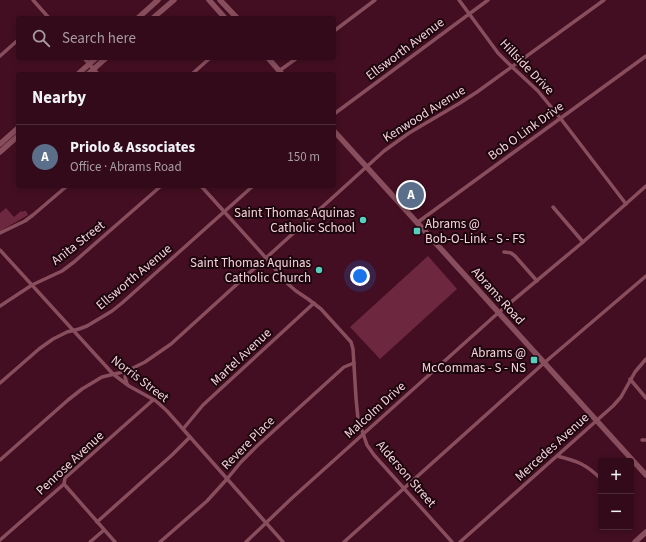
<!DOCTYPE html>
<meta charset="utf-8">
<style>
body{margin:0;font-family:"Source Sans 3",sans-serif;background:#3d1826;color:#f1f3f6}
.controls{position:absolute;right:12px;bottom:12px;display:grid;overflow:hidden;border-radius:4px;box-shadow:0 2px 6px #0003}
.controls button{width:36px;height:36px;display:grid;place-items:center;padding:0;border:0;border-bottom:1px solid #4d2b38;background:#320a19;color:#f1f3f6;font:20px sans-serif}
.you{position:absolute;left:360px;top:276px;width:14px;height:14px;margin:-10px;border:3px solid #fff;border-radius:50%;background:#1a73e8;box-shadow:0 0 0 6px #1a73e833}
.badge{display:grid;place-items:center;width:26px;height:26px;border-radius:50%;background:#5acebd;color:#fff;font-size:13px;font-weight:700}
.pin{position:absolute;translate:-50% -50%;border:2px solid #fff;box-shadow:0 1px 4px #0006}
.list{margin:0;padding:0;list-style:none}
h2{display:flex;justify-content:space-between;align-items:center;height:52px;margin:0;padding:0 16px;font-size:17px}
h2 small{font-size:13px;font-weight:400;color:#a89aa2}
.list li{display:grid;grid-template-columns:26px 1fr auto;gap:12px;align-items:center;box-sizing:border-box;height:64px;padding:0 16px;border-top:1px solid #4d2b38}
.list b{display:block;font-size:15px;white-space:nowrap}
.list p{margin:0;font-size:13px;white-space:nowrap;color:#a89aa2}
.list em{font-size:13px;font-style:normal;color:#a89aa2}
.icon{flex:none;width:22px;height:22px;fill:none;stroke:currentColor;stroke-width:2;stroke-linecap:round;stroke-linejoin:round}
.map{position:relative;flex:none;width:646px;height:542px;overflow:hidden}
.search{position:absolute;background:#320a19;box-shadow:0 2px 6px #0003;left:16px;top:16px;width:320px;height:44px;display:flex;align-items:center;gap:10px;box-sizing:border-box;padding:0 14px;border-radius:4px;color:#a89aa2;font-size:15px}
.panel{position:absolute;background:#320a19;box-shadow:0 2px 6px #0003;left:16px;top:72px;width:320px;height:116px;border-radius:4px}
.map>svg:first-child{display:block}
.green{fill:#6d273e}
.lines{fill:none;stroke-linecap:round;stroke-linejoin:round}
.street{stroke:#894e5e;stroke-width:3.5}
.secondary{stroke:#894e5e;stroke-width:5.5}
.poi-dot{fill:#5acebd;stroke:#1c060d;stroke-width:1.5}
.labels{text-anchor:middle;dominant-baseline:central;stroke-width:4;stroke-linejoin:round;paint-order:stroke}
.street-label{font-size:13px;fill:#f6d2db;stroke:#1c060d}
.poi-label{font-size:13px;fill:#f6d2db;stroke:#1c060d;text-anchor:end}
</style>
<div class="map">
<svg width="646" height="542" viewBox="0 0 646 542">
<rect width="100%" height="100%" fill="#430e21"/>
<g class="green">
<polygon points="6,208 14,217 21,211 22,212 24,211 26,211 28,215 16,222 0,231 0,213"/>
<polygon points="428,256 457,289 380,359 350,327"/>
</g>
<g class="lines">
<g class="street">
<polyline points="33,0 49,18"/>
<polyline points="459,0 498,53 508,63 538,91 561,119 626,204"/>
<polyline points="334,31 375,0"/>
<polyline points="0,56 18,40"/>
<polyline points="84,58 98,74"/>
<polyline points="279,71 297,58"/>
<polyline points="192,74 210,58"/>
<polyline points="334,114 488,0"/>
<polyline points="201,186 266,258 288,284 296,291 308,299 321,309 351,342 353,349 356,398 358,419 367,445 374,455 452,542"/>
<polyline points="553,207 583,242"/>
<polyline points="418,222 646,56"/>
<polyline points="0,233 25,221 33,215 67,186"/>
<polyline points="0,250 113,374 129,386 156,401 167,411 283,542"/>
<polyline points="504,252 511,253 515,256 537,281"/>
<polyline points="0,306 32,285 62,271 74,262 161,186"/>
<polyline points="630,379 646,398"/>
<polyline points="0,383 39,349 53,339 67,332 79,329 87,326 112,311 122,303 253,186"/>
<polyline points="127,384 125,377 127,371"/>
<polyline points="183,429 203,405 314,303"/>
<polyline points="642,440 646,440"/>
<path d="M557,456C577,461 586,464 601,479"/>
<polyline points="0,460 68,400 82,389 102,377 127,371 145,362 171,344 384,151 409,133 460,103 477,92 604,0"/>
<polyline points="64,484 115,542"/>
<polyline points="97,522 172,455 190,437"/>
<polyline points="0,540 64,484 65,478 153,400"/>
<polyline points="90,542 104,530"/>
<polyline points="160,542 207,501 227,479 241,462 258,445 344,367 354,363"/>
<polyline points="246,542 292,498 498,313 583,242 646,186"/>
<polyline points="344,542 544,363 646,276"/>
<polyline points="460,542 613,406 621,397 635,372 646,359"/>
</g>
<g class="secondary">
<polyline points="209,0 225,18"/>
<polyline points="220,0 237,18"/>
<polyline points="138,18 158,0"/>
<polyline points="153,18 174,0"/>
<polyline points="268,58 282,74"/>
<polyline points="78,74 96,58"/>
<polyline points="88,74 106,58"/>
<polyline points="334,131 646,475"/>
<polyline points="0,144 18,128"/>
<polyline points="0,152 18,136"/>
<polyline points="635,542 646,532"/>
</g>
</g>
<g class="poi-dot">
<circle cx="363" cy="220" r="4"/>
<rect x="413" y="227" width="8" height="8" rx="2"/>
<circle cx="319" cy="270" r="4"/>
<rect x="530" y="356" width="8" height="8" rx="2"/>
</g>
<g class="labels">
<g class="street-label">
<text transform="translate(405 49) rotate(-37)">Ellsworth Avenue</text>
<text transform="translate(527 67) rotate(46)">Hillside Drive</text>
<text transform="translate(424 114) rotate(-32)">Kenwood Avenue</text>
<text transform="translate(526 131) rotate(-36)">Bob O Link Drive</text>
<text transform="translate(78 243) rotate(-38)">Anita Street</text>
<text transform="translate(134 277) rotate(-40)">Ellsworth Avenue</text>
<text transform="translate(498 296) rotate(48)">Abrams Road</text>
<text transform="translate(241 357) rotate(-43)">Martel Avenue</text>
<text transform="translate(140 379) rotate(37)">Norris Street</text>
<text transform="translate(375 410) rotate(-42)">Malcolm Drive</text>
<text transform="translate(248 443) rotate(-45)">Revere Place</text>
<text transform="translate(552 447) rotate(-42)">Mercedes Avenue</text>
<text transform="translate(70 463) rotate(-43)">Penrose Avenue</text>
<text transform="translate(406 474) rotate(49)">Alderson Street</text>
</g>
<g class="poi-label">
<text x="355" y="213">Saint Thomas Aquinas<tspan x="355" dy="15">Catholic School</tspan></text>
<text x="425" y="224" text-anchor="start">Abrams @<tspan x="425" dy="15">Bob-O-Link - S - FS</tspan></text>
<text x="311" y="263">Saint Thomas Aquinas<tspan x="311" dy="15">Catholic Church</tspan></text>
<text x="526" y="353">Abrams @<tspan x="526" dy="15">McCommas - S - NS</tspan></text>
</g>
</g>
</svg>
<div class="controls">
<button>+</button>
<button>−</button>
</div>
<div class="you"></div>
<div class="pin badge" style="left:411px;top:195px;background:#5c6f8a">A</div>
<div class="search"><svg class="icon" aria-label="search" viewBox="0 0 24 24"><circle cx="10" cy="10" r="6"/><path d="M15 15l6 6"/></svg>Search here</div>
<section class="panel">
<h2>Nearby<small></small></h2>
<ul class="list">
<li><span class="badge" style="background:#5c6f8a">A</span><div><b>Priolo &amp; Associates</b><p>Office · Abrams Road</p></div><em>150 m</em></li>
</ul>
</section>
</div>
